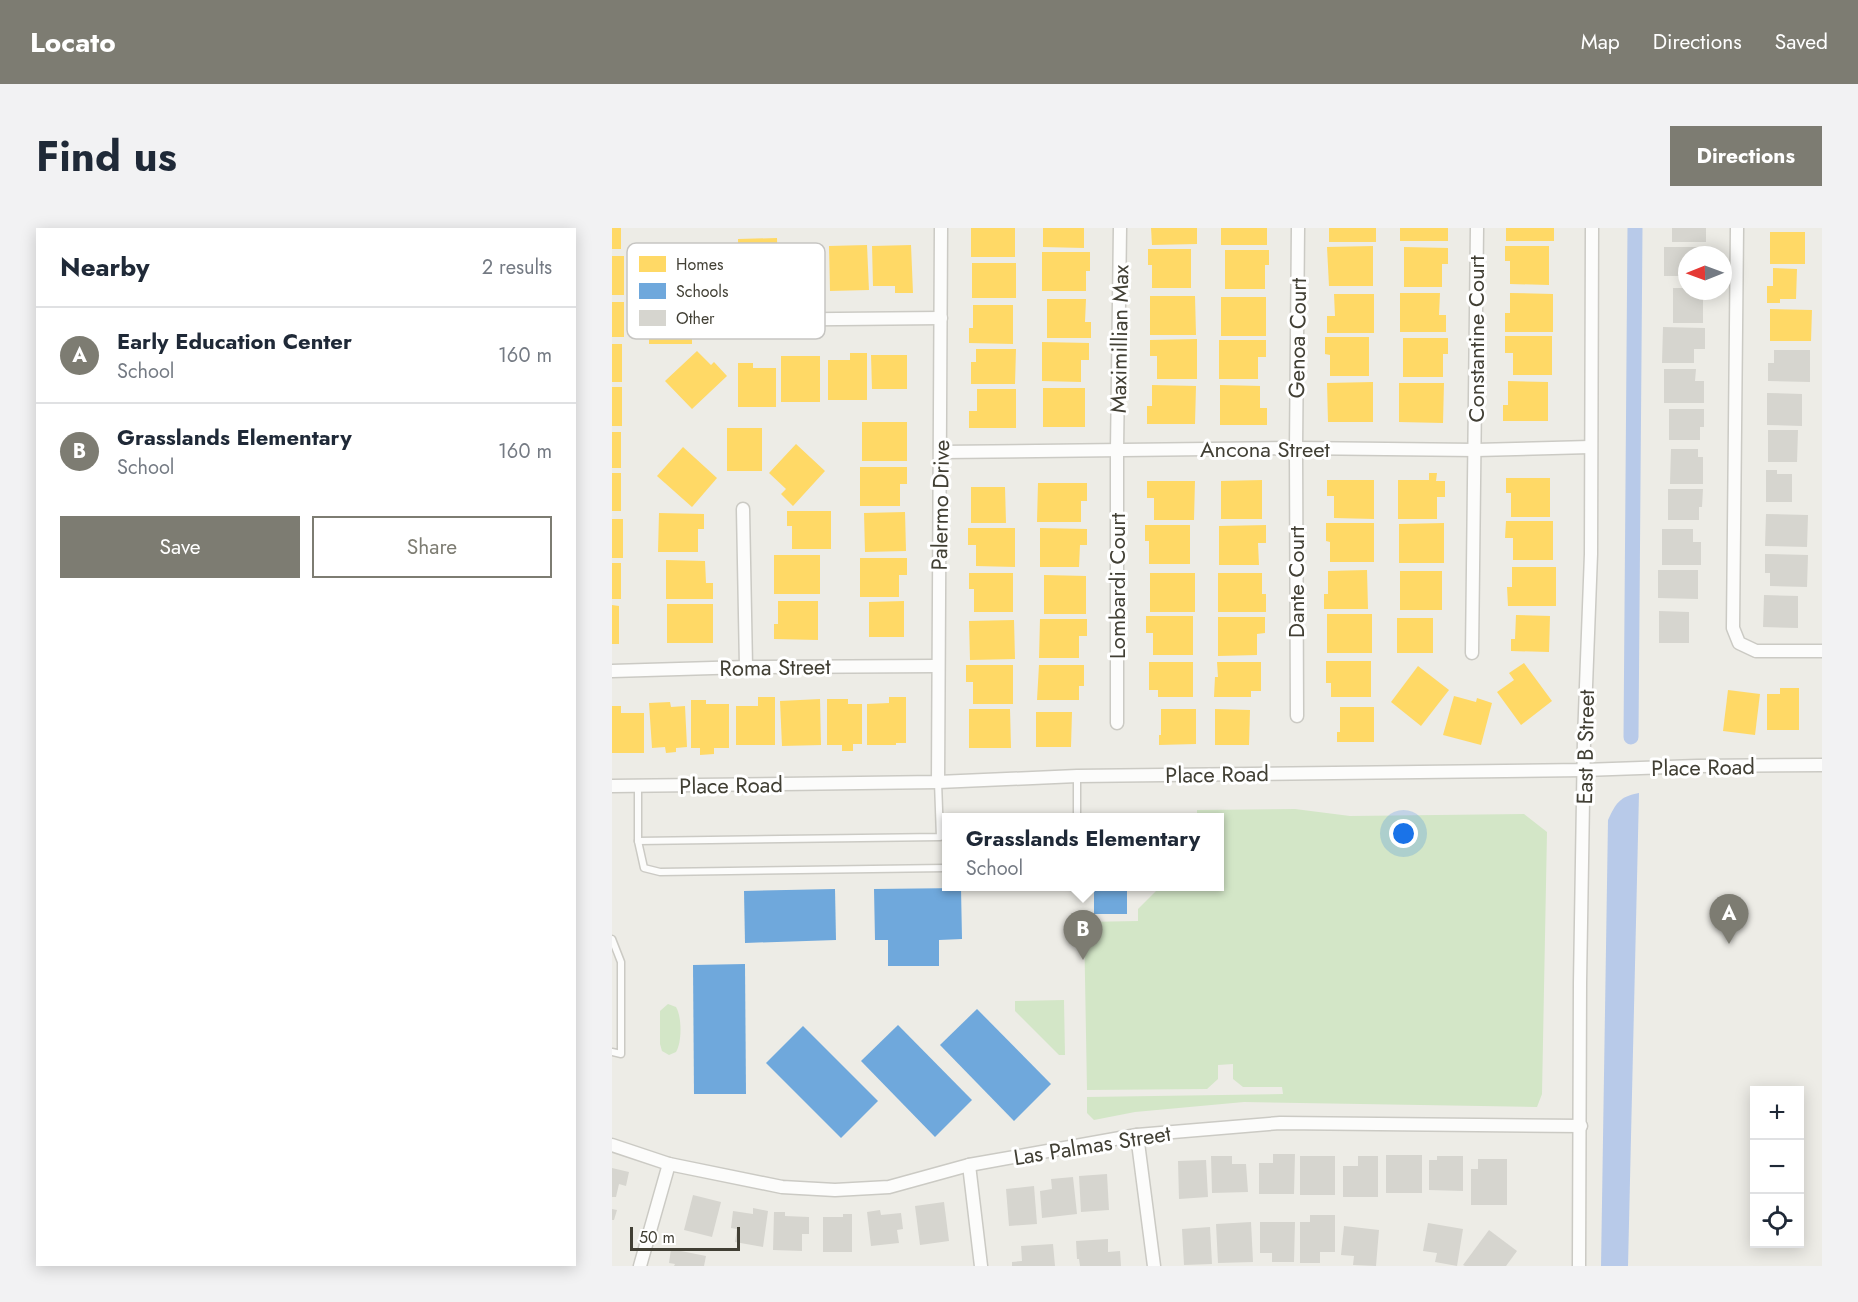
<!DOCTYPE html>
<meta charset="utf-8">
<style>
body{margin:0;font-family:Jost,sans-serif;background:#f2f2f3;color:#1f2937}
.controls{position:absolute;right:18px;bottom:18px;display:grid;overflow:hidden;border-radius:0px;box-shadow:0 3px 15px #0003}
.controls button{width:54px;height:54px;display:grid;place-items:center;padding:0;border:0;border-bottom:2px solid #e0e1e3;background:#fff;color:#1f2937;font:30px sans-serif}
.compass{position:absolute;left:1066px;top:18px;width:54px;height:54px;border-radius:50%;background:#fff;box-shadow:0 3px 15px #0003;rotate:269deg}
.scale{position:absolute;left:18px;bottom:15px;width:110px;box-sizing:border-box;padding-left:6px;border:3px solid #413f34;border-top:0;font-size:16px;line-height:21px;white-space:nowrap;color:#413f34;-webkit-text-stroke:4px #fff;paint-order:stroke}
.you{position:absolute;left:792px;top:606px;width:21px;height:21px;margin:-15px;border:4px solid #fff;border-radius:50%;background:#1a73e8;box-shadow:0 0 0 9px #1a73e833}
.badge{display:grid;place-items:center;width:39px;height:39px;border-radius:50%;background:#7d7c72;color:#fff;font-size:20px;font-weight:700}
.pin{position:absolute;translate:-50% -50px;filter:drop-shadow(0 2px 3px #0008)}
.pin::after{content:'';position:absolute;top:32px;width:21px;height:18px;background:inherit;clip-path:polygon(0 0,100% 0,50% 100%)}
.popup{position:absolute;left:330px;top:585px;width:282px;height:78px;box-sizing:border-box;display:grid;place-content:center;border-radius:0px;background:#fff;filter:drop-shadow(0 2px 4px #0005);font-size:20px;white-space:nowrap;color:#747a83}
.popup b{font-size:22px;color:#1f2937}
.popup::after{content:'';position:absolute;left:50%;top:100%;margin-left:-12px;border:12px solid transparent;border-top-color:#fff}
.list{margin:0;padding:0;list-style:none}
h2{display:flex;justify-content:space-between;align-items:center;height:78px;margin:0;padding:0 24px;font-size:26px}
h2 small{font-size:20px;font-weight:400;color:#747a83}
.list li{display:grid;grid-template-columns:39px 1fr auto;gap:18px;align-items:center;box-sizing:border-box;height:96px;padding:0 24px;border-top:2px solid #e0e1e3}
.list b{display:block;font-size:22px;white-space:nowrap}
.list p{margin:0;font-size:20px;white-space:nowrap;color:#747a83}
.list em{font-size:20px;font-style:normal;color:#747a83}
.actions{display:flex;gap:12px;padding:18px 24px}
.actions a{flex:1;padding:14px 0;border:2px solid #7d7c72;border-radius:0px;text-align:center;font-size:21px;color:#7d7c72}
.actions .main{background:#7d7c72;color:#fff}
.icon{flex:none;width:33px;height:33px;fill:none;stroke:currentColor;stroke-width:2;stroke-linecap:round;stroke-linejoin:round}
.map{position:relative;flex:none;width:1210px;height:1038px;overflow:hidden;border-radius:0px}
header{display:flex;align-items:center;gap:36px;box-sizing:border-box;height:84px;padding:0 30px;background:#7d7c72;color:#fff}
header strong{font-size:28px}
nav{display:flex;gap:33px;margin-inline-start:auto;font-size:21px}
.intro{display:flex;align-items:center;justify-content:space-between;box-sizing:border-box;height:144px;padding:0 36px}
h1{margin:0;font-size:42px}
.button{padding:15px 27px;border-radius:0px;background:#7d7c72;color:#fff;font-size:21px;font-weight:700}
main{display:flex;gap:36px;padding:0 36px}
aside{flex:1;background:#fff;border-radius:0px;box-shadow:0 3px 15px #0003}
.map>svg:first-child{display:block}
.green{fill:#d3e6c7}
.water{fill:#b8cae9}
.homes{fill:#ffd966}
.schools{fill:#6fa8dc}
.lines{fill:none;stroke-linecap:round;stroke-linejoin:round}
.canal{stroke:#b8cae9;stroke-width:15}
.building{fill:#d6d5cf}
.service-casing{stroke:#cbcac4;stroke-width:9}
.minor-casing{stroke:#cbcac4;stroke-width:15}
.service{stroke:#fcfcfb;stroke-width:6}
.minor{stroke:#fcfcfb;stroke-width:12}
.labels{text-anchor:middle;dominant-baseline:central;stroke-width:6;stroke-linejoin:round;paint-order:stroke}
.street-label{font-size:22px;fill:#413f34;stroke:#fff}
.key{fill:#fff;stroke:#c6c5c2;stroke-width:1.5}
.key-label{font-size:16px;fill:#413f34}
</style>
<header>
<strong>Locato</strong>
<nav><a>Map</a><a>Directions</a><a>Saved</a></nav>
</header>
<div class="intro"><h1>Find us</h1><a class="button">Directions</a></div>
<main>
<aside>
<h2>Nearby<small>2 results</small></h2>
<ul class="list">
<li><span class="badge">A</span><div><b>Early Education Center</b><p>School</p></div><em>160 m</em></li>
<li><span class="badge">B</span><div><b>Grasslands Elementary</b><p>School</p></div><em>160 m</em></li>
</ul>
<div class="actions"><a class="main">Save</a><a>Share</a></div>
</aside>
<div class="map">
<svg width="1210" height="1038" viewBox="0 0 1210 1038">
<rect width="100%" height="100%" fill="#edece6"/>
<g class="green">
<polygon points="683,581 738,588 912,586 935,604 930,866 925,879 632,874 523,884 482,892 475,885 475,869 671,866 670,859 631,859 621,851 621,836 606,837 606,851 595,861 475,862 472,694 526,693 526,681 548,659 608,658 608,590 585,589 585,582"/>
<polygon points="452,772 453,827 447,827 403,783 403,773"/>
<path d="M56,776L64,779C70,789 70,814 64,824L57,827L50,823L48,816V783Z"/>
</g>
<path class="water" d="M1027,565L1016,1038H989L996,592C1004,575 1007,569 1027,565Z"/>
<g class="homes">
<rect x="0" y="0" width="9" height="21"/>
<rect x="359" y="0" width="44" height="29"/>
<polygon points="431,0 472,0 472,20 431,19"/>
<polygon points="539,0 585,0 585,16 540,17"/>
<rect x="609" y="0" width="46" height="17"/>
<rect x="717" y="0" width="47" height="14"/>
<rect x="788" y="0" width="48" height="13"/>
<rect x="894" y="0" width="48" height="13"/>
<rect x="1158" y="4" width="35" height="32"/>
<polygon points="165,10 166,50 142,51 142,55 127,56 126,11"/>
<polygon points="76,15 114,46 103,60 99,57 86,73 52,45"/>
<polygon points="255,17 257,62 218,63 217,18"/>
<polygon points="299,17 301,65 283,65 283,58 261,58 260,18"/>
<polygon points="761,18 761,58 717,58 715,19"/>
<polygon points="893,18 937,18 937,57 898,56 898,33 893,33"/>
<polygon points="209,19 209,59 187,59 187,66 170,66 170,20"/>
<polygon points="792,19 836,20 836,36 830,36 830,59 792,59"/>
<polygon points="536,21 579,21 579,60 540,60 540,37 536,37"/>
<polygon points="613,22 657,22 657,37 653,37 653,61 613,61"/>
<polygon points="430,24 478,24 478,43 474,43 474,63 430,63"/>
<rect x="0" y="28" width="12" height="39"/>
<rect x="360" y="35" width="44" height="35"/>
<polygon points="1161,40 1185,41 1184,71 1168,71 1168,75 1155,75 1155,58 1161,58"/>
<polygon points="788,65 828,65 827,87 834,87 834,104 788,104"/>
<polygon points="898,65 941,66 941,104 893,104 893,85 898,85"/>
<polygon points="722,66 762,66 762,105 715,105 715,88 723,88"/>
<polygon points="538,68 583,68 584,107 538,107"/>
<rect x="609" y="69" width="45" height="39"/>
<polygon points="435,71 474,71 473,94 479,94 479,110 435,110"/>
<rect x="0" y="74" width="12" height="35"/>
<polygon points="361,77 401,77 401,116 357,115 357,100 361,100"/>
<rect x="37" y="80" width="43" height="36"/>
<polygon points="1158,81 1200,82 1199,113 1158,113"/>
<polygon points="893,108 940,108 940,147 901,147 901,125 893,125"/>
<polygon points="713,109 757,109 757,148 718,148 718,127 713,126"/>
<polygon points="791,110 836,110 836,126 831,126 831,149 791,149"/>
<polygon points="585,111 585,151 545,151 545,128 538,128 538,112"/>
<polygon points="607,112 654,112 654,129 646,129 646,151 607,151"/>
<polygon points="430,114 477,115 477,132 469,132 469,154 430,153"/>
<rect x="0" y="116" width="10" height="38"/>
<polygon points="364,121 404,121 403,156 359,156 359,134 364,134"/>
<polygon points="85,123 99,137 102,134 115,148 80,181 53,153"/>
<polygon points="238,125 255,125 255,172 216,172 216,132 238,132"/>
<polygon points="259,127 295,127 295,161 260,161"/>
<rect x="169" y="128" width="39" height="46"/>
<polygon points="126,135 141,135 141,140 164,140 164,179 126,179"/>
<polygon points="896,153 936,154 936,193 891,193 891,177 896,177"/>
<polygon points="761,154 761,194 716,194 715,155"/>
<polygon points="787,155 832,155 831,195 787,194"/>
<polygon points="540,157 584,158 583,196 535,196 535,178 540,178"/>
<polygon points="608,157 648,158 648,180 655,180 655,197 608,197"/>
<rect x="0" y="159" width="10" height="39"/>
<rect x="431" y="160" width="42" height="39"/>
<polygon points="365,161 404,161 404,200 357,200 357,183 365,183"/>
<rect x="250" y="194" width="45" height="39"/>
<rect x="115" y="200" width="35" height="43"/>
<rect x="0" y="204" width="9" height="36"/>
<polygon points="184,216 213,243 181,278 169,266 174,261 157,245"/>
<polygon points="71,219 105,250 80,279 45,248"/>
<polygon points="248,239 295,239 295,256 288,256 288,278 248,278"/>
<rect x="0" y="245" width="9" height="38"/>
<polygon points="817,245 825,245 824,253 833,253 833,269 825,269 825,291 786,291 786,252 817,252"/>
<polygon points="894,250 938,250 938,289 899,289 899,265 894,265"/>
<polygon points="650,252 650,291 609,291 609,253"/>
<polygon points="715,252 762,252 762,291 722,290 722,268 715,268"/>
<polygon points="535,253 583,253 582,292 542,292 542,270 535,270"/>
<polygon points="426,255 475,255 475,273 469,273 469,294 425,294"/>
<polygon points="359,259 393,259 394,295 359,295"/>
<polygon points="175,283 219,283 219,321 180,321 180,298 175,298"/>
<polygon points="293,284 294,323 253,324 252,285"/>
<polygon points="47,285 92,286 92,301 86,301 86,324 46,324"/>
<rect x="0" y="291" width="11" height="39"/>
<polygon points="894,293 941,293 941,332 901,332 901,310 893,310"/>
<polygon points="714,295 762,295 762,334 718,334 718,314 714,313"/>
<polygon points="832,295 832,335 787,335 787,296"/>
<polygon points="533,297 578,297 578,336 537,336 537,313 533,313"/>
<polygon points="654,297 654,315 646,315 647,337 607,337 607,298"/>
<polygon points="356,300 403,300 403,339 364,338 364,317 356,317"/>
<polygon points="428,300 475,301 475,317 468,317 467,339 428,339"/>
<rect x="162" y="327" width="46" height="39"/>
<polygon points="248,330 295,330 295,347 287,347 287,369 248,369"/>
<polygon points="54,332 93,333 94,355 101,355 101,371 54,371"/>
<rect x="0" y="335" width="9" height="36"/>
<polygon points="900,339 944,339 944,378 896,378 895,359 900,359"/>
<polygon points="755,342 756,381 712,381 712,366 716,366 716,343"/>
<rect x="788" y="343" width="42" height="39"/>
<polygon points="357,345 401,345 401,384 362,384 362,361 357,361"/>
<rect x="538" y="345" width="45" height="39"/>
<polygon points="606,345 650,345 650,366 654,366 654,384 606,384"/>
<polygon points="432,347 474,348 474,386 432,386"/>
<polygon points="166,373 206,373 206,412 162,411 162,396 166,396"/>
<polygon points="292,373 292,409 257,409 257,374"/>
<rect x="55" y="376" width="46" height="39"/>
<polygon points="0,377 7,378 7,416 0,416"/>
<rect x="715" y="386" width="45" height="39"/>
<polygon points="904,387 938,388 937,424 899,423 899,411 903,411"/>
<polygon points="534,388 581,388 581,427 541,427 541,405 534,405"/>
<polygon points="606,389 653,389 653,405 645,406 645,427 606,428"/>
<rect x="785" y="390" width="36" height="35"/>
<polygon points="428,391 475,391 475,408 467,408 467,430 427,430"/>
<polygon points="402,392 403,431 358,432 357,393"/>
<polygon points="714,433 759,433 759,469 719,469 719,455 714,455"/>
<polygon points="537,434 581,434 581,469 546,469 546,462 537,462"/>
<polygon points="605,434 649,434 649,463 639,463 639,469 602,469 603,449 606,449"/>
<polygon points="912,435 940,473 909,497 885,464 902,452 897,445"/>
<polygon points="354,437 401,437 401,476 361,476 361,454 354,454"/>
<polygon points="427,437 472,437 472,458 467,458 467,472 425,472"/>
<polygon points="806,438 837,462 809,498 779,474"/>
<polygon points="1168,460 1187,460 1187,502 1155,502 1155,466 1168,466"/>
<polygon points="1116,462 1148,466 1143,507 1111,503"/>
<polygon points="842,468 864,474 865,470 880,475 869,517 831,507"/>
<polygon points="146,469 163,469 163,517 124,517 124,478 146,478"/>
<polygon points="277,469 294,469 294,515 284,515 284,517 255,517 255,476 277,475"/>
<polygon points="208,471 209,517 170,518 168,473"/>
<polygon points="215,471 236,471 236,476 250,476 250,516 241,516 241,523 230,523 230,517 215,517"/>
<polygon points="79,472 94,472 94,476 117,476 117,520 102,520 102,526 88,527 88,520 79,520"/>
<polygon points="58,474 59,479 73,478 75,519 64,520 64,524 54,525 53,519 40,520 37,475"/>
<polygon points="0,478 9,478 9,485 32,485 32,525 0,525"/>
<polygon points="728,479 762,479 762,514 725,514 725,504 728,504"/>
<polygon points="357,481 398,481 399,520 357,520"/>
<polygon points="549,481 584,481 584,516 547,517 547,507 549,507"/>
<polygon points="603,481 638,482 637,517 603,517"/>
<polygon points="424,484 460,484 459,519 424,519"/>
</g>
<g class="schools">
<rect x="482" y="658" width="33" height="28"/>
<polygon points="349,660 350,711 327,712 327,738 276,738 276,712 263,712 262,661"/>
<polygon points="223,661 224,712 133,715 132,663"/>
<polygon points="133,736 134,866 82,866 81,737"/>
<polygon points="365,781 439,856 402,893 328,817"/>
<polygon points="286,797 360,872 323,909 249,833"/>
<polygon points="191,798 266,873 229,910 154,835"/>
</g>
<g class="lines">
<polyline class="canal" points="1019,509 1023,0"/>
</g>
<g class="building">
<rect x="1060" y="0" width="34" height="14"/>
<polygon points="1052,19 1092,19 1092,27 1075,27 1075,48 1052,48"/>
<polygon points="1061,60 1075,60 1075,63 1091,63 1091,95 1061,95"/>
<polygon points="1051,99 1093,100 1093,121 1082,121 1082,135 1050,135"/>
<polygon points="1162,122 1198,122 1198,154 1156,153 1156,135 1162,135"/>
<polygon points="1052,141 1084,141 1083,153 1092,153 1092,175 1052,175"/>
<polygon points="1155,165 1190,166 1190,198 1155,197"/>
<polygon points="1057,181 1092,181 1092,199 1088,199 1088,212 1057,212"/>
<polygon points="1156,202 1186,202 1185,234 1156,234"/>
<polygon points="1059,221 1086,221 1086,229 1091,229 1091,256 1058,256"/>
<polygon points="1154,242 1165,242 1165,246 1180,246 1180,274 1154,274"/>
<polygon points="1056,261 1091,261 1090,279 1087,279 1087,292 1056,292"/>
<polygon points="1154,286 1196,287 1195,319 1153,318"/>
<polygon points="1050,301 1081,301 1081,314 1089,314 1089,337 1050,337"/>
<polygon points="1153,326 1196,327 1195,359 1158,358 1158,345 1153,345"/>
<polygon points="1046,342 1086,342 1086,371 1046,370"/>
<polygon points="1152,367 1186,368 1186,400 1151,399"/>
<polygon points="1047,383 1077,384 1077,415 1047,415"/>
<polygon points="661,926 683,926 682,966 647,966 647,935 661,935"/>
<rect x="774" y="927" width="36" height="38"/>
<polygon points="599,928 620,928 620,936 634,936 636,964 600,965"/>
<rect x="688" y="928" width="35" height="39"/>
<polygon points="746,928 766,928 766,969 731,969 731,938 746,938"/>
<polygon points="825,928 851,928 851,963 817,962 817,932 825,932"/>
<polygon points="866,931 895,931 895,977 859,977 859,941 866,941"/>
<polygon points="594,932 596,969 567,971 566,933"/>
<polygon points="0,940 17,944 14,958 7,956 4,969 0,969"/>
<polygon points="495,946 497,982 469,984 467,948"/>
<polygon points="461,949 465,986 430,990 428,963 440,961 439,951"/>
<polygon points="422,958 425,996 397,998 394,961"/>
<polygon points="81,967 109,974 100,1009 72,1002"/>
<polygon points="332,974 337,1013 308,1017 303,978"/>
<polygon points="141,980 156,983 151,1019 123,1014 125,1001 119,1000 121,983 141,986"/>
<polygon points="0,981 5,982 2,992 0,992"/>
<polygon points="268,982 269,987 289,985 291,1001 285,1002 287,1015 259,1018 255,984"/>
<polygon points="162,984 173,984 173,988 197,989 197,1006 190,1006 190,1023 161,1022"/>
<polygon points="231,986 240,986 240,1024 211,1024 211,989 231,989"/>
<polygon points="698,987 723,987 723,1024 708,1024 708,1035 688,1035 688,994 698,994"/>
<polygon points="639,994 641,1034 606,1035 604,996"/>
<polygon points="648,994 683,994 682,1034 660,1034 660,1025 648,1025"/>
<polygon points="816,995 851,1001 845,1038 823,1034 825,1025 811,1023"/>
<polygon points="732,998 767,1002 764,1038 741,1037 742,1028 729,1027"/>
<polygon points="598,999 600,1036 572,1037 570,1001"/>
<polygon points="877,1002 905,1023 894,1038 853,1038 851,1037"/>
<polygon points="496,1011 496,1024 508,1023 509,1038 468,1038 467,1031 465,1031 464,1013"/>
<polygon points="441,1016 443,1038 400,1038 400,1034 410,1033 409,1018"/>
<polygon points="59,1021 94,1028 92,1038 62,1038 63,1036 57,1035"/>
</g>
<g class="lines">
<g class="service-casing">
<g id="service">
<polyline points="26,558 26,613 328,609 326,554"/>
<polyline points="465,590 465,548"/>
<polyline points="26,613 32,640 48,644 334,640"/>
<polyline points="0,711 9,734 9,826 0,824"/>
</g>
</g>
<g class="minor-casing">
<g id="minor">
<polyline points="1125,0 1121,400 1127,415 1144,423 1210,423"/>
<polyline points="129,92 329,90"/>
<polyline points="329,224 684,220 864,222 978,219"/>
<polyline points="131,281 134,439"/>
<polyline points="860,425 865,0"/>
<polyline points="0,443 134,439 325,438"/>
<polyline points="685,488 684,220 686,0"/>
<polyline points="505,495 505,222 508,0"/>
<polyline points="326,554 329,0"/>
<polyline points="0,558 326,554 465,548 972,542 1085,538 1210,537"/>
<polyline points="525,907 542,1038"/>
<polyline points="0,917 57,936 170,959 223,962 277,959 357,937 525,907 668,895 969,898"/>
<polyline points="357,937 369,1038"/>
<polyline points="28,1038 57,936"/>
<polyline points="967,1038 968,755 972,511 979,326 980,0"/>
</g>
</g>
<use href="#service" class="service"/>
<use href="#minor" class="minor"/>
</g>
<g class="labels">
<g class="street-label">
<text transform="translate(685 110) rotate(-89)">Genoa Court</text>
<text transform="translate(507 111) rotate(-89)">Maximillian Max</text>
<text transform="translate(864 111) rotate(-90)">Constantine Court</text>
<text x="653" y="221">Ancona Street</text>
<text transform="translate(328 277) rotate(-89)">Palermo Drive</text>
<text transform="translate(684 354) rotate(-90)">Dante Court</text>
<text transform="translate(505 358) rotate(-90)">Lombardi Court</text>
<text transform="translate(163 439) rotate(-1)">Roma Street</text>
<text transform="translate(973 519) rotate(-89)">East B Street</text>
<text transform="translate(1091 539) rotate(-1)">Place Road</text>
<text transform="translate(605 546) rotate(-1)">Place Road</text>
<text transform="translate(119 557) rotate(-1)">Place Road</text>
<text transform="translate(480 917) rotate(-9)">Las Palmas Street</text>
</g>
</g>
<rect x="15" y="15" width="198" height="96" rx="9" class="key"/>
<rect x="27" y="28" width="27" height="16" fill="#ffd966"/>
<rect x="27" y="55" width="27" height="16" fill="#6fa8dc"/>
<rect x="27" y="82" width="27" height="16" fill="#d6d5cf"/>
<g class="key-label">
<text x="64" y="42">Homes</text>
<text x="64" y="69">Schools</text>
<text x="64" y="96">Other</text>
</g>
</svg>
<div class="controls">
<button>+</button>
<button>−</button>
<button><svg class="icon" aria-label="locate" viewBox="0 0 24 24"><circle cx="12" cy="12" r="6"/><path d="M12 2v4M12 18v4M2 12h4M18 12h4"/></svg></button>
</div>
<svg class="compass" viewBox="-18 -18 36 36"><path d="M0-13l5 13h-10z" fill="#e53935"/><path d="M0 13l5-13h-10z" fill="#747a83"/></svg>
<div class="scale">50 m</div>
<div class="you"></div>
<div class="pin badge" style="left:1117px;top:716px">A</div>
<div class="pin badge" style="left:471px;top:732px">B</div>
<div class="popup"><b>Grasslands Elementary</b>School</div>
</div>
</main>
